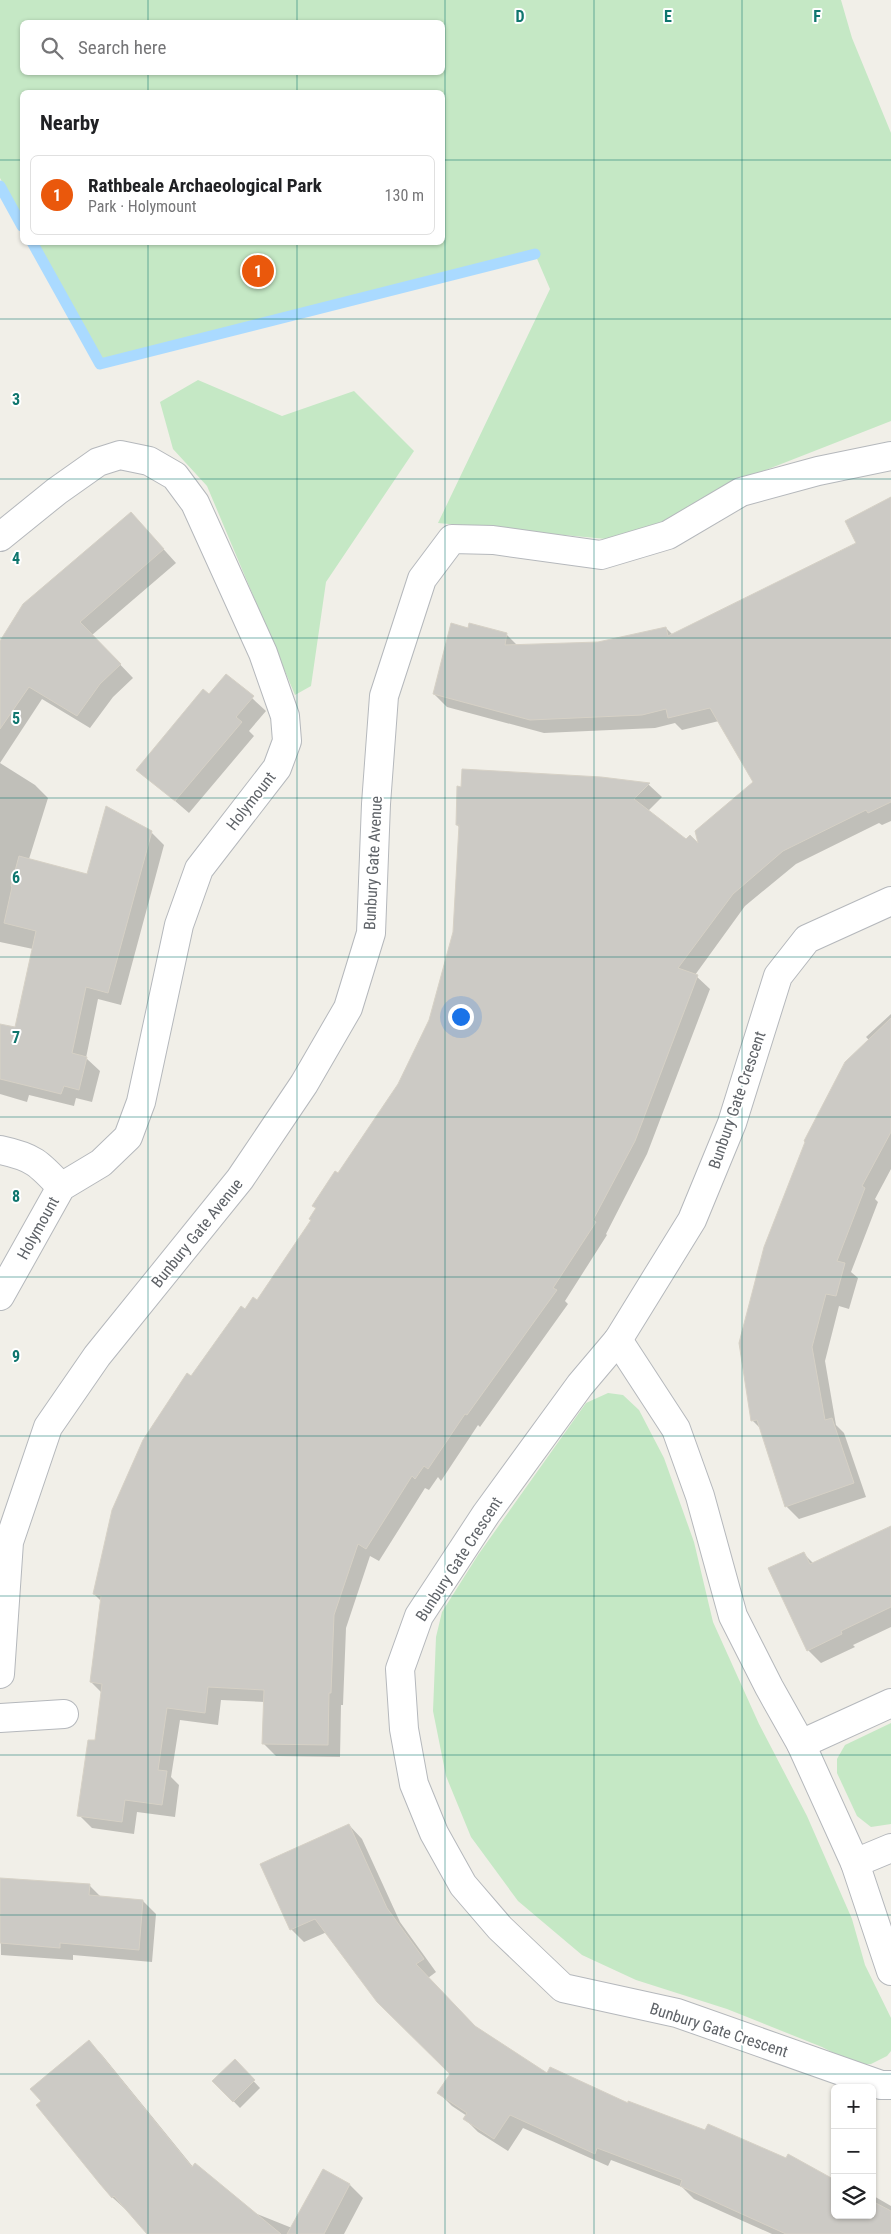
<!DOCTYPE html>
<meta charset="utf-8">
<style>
body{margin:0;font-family:"Roboto Condensed",sans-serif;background:#f6f6f6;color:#202124}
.controls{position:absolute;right:15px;bottom:15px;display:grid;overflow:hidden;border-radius:8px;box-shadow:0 1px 4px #0004}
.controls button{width:45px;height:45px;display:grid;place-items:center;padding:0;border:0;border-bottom:1px solid #e0e0e0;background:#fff;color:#202124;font:25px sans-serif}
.you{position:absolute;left:460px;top:1016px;width:18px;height:18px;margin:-12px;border:4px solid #fff;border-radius:50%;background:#1a73e8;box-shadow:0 0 0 8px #1a73e833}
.badge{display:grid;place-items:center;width:32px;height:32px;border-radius:50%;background:#ea580c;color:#fff;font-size:16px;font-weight:700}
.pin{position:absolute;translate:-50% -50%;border:2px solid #fff;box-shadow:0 1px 5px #0006}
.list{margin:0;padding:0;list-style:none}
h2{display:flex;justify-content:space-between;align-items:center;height:65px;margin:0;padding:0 20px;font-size:21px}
h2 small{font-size:16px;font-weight:400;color:#757577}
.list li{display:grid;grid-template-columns:32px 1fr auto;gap:15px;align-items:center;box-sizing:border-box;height:80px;margin:0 10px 10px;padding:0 10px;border:1px solid #e0e0e0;border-radius:8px}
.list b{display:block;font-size:19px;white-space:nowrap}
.list p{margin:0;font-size:16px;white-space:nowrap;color:#757577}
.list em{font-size:16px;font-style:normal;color:#757577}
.icon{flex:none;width:28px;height:28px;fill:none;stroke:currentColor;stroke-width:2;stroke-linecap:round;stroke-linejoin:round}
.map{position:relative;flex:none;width:891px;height:2234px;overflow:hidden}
.search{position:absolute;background:#fff;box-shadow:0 1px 4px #0004;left:20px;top:20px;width:425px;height:55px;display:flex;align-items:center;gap:12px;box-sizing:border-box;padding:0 18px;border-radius:8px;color:#757577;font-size:19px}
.panel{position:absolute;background:#fff;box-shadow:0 1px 4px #0004;left:20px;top:90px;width:425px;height:155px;border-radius:8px}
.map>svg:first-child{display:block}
.green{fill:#c5e8c5;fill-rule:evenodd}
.shadow{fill:#0003}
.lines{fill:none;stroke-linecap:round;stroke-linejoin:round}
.stream{stroke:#aadaff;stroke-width:11}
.building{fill:#cccac5;stroke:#d6d1c6}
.street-casing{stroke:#b5b8bc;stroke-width:30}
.street{stroke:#fff;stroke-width:28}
.grid{fill:none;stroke:#0f766e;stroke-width:1;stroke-opacity:0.55}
.labels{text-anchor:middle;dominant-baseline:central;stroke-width:4;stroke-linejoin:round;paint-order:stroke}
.street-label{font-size:16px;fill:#5f6368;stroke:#fff}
.grid-label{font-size:16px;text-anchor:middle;font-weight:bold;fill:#0f766e;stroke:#fff;stroke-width:4;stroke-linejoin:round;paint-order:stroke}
</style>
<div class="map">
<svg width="891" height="2234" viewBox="0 0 891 2234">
<rect width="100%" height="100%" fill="#f1efe8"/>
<g class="green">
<path d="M0,0H841L852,38L891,133V421L730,484L664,524L606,539L438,523L550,289L535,254L100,364L34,243L442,242V92H22V220L0,178ZM22,22H442V72H22Z"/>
<polygon points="198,380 282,416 354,391 414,451 326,582 311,686 295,695 207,486 173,449 160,402"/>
<polygon points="608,1393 623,1395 639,1410 664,1458 694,1542 713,1622 759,1724 807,1816 852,1919 865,1965 891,2018 891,2051 887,2056 871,2064 857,2065 822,2047 727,2009 636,1980 582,1955 518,1901 471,1837 446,1776 433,1711 436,1637 442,1612 478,1555 586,1403"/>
<polygon points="891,1723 891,1824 871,1827 857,1816 837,1773 837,1759 845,1745"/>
</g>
<g class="shadow">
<polygon points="891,499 891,821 882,825 879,823 796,864 745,906 695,975 710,989 647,1154 606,1234 607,1235 565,1301 568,1304 480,1427 478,1425 441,1481 438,1477 429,1490 425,1488 379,1561 370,1556 346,1628 343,1705 341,1705 340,1757 276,1756 264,1744 265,1702 221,1700 218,1725 180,1720 171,1777 179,1785 175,1817 137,1812 134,1834 92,1828 79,1815 96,1742 102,1693 91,1682 102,1602 94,1594 191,1378 245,1310 257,1302 312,1221 338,1175 399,1085 430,1021 454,933 460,828 457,825 601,778 649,785 662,797 648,811 686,840 700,847 754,782 719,721 682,730 675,723 655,728 544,733 447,707 434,694 469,629 506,634 518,646 598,644 666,628 673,635 857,544"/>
<polygon points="131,513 176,563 92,635 133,678 113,697 90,728 42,699 0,763 35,785 48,798 29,859 88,875 151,832 164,845 121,1005 98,999 86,1058 100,1071 92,1102 76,1098 74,1106 29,1095 27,1102 0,1094 0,1025 16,1029 33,949 0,942 0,643"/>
<polygon points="227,675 266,711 249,731 254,736 189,813 138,769 209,696"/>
<polygon points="891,1014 891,1169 875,1199 878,1202 851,1272 858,1278 849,1309 839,1306 825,1361 836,1425 844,1433 866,1497 799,1519 786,1506 761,1429 752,1420 869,1040 866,1037"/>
<polygon points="891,1528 891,1627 853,1645 855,1647 821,1663 808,1650 804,1554 814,1564"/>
<polygon points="349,1825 362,1839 400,1922 436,1972 428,1978 476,2027 548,2075 835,2215 872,2215 872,2195 891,2206 891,2234 772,2234 694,2199 682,2187 611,2160 608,2166 523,2128 508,2151 478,2132 465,2119 467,2116 452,2106 439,2093 452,2074 327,1932 304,1942 291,1929"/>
<polygon points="0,1879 90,1886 102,1898 143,1901 156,1914 152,1962 73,1955 73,1960 1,1955"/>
<polygon points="89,2042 102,2055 193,2167 252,2212 292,2228 323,2171 350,2185 363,2198 344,2234 153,2234 113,2198 38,2105"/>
<polygon points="235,2061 260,2088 240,2108 214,2081"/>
</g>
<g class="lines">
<g class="stream">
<polyline points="0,186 22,226"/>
<polyline points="32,242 100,364 535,254"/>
</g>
</g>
<g class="building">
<polygon points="891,497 891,802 868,813 866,810 783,851 733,894 678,968 698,975 635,1141 593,1220 596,1222 553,1288 557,1290 467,1415 465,1414 428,1469 424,1466 415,1479 412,1476 366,1549 358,1544 334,1615 331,1693 329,1693 328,1745 262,1744 264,1690 208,1687 205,1713 167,1708 158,1770 167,1771 162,1805 125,1800 122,1822 77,1816 88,1740 95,1740 102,1684 90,1682 101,1596 93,1594 112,1510 143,1440 187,1373 191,1376 241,1306 245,1309 253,1297 257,1300 311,1220 309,1219 316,1208 312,1206 335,1171 338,1173 398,1084 429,1020 453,932 459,825 456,825 457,786 461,787 462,769 601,777 650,783 634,799 686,839 690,835 698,843 695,831 753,782 710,708 668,718 666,709 642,715 530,720 433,694 451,623 468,628 469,623 507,633 505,645 598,642 666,627 668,636 856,543 845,521"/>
<polygon points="131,512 164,549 80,622 121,664 100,684 77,716 29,687 0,729 0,641 23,604"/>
<polygon points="226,674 254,696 236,717 242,722 175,801 136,770 203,689 209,694"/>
<polygon points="106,806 152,831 108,993 86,987 72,1053 87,1057 79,1090 64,1086 61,1094 0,1079 0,1024 15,1027 36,931 4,923 12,887 11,886 19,856 87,874"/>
<polygon points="891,1018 891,1132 862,1186 865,1188 837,1261 845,1263 836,1296 826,1294 812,1347 825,1420 832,1418 854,1483 785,1507 757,1420 751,1421 739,1343 764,1247 805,1142 804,1141 845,1062"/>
<polygon points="891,1526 891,1607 841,1631 842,1634 807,1651 768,1568 804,1552 810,1564"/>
<polygon points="349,1824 387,1908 424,1959 416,1964 475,2026 547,2073 550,2067 628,2103 628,2101 705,2130 708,2124 786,2158 788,2154 835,2180 835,2215 872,2215 872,2201 891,2211 891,2234 786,2234 680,2186 682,2180 597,2148 595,2154 510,2115 494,2139 463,2119 467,2113 437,2093 450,2074 377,2002 315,1919 290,1930 260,1864"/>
<polygon points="0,1878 90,1884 89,1895 143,1900 139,1950 60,1943 60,1948 0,1943"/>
<polygon points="89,2040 192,2167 195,2163 281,2234 147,2234 114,2196 112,2198 100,2184 36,2105 41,2101 30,2089"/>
<polygon points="235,2059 255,2080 233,2102 212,2081"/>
<polygon points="323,2169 350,2184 324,2234 287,2234"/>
</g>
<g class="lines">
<g class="street-casing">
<g id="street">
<polyline points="0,537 57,491 98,462 120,455 149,461 175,476 195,503 263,653 285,716 287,741 277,768 199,869 179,925 141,1102 128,1137 101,1163 61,1187 0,1296"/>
<polyline points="891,901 807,939 778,976 732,1123 692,1220 618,1340 580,1385 486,1514 419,1616 400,1669 404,1729 414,1784 434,1833 463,1885 500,1928 563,1988 677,2013 881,2085 891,2085"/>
<path d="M0,1150C33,1157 39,1163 61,1187"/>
<polyline points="618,1340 676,1429 700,1496 733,1616 769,1687 801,1744 855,1863"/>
<polyline points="0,1674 9,1542 48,1427 97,1356 240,1179 304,1084 348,1008 371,933 376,804 384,696 422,579 452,539 493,540 601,555 668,535 741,492 818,471 891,456"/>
<polyline points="0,1718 64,1714"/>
<polyline points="801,1744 891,1703"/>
<polyline points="891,1848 855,1863 891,1971"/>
</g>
</g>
<use href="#street" class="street"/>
</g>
<path class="grid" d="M148,0V22M297,0V22M445,0V2234M594,0V2234M742,0V2234M148,72V92M297,72V92M0,160H22M442,160H891M148,242V2234M297,242V2234M0,319H891M0,479H891M0,638H891M0,798H891M0,957H891M0,1117H891M0,1277H891M0,1436H891M0,1596H891M0,1755H891M0,1915H891M0,2074H891"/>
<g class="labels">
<g class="street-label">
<text transform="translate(251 801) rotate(-52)">Holymount</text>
<text transform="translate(373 863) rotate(-87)">Bunbury Gate Avenue</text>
<text transform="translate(737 1100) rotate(-71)">Bunbury Gate Crescent</text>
<text transform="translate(38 1228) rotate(-61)">Holymount</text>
<text transform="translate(197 1233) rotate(-51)">Bunbury Gate Avenue</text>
<text transform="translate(459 1559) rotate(-57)">Bunbury Gate Crescent</text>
<text transform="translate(719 2030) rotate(18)">Bunbury Gate Crescent</text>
</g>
</g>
<g class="grid-label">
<text x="520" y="22">D</text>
<text x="668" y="22">E</text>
<text x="817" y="22">F</text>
<text x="16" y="405">3</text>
<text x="16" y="564">4</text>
<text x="16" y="724">5</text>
<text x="16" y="883">6</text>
<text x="16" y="1043">7</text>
<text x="16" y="1202">8</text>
<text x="16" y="1362">9</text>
</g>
</svg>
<div class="controls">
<button>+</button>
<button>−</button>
<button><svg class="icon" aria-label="layers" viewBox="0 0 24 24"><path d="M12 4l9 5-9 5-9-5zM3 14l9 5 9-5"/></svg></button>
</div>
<div class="you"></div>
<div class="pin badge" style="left:258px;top:271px">1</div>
<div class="search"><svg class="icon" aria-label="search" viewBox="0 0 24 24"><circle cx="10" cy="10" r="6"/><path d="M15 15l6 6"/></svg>Search here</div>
<section class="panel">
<h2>Nearby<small></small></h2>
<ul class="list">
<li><span class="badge">1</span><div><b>Rathbeale Archaeological Park</b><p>Park · Holymount</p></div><em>130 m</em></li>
</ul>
</section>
</div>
